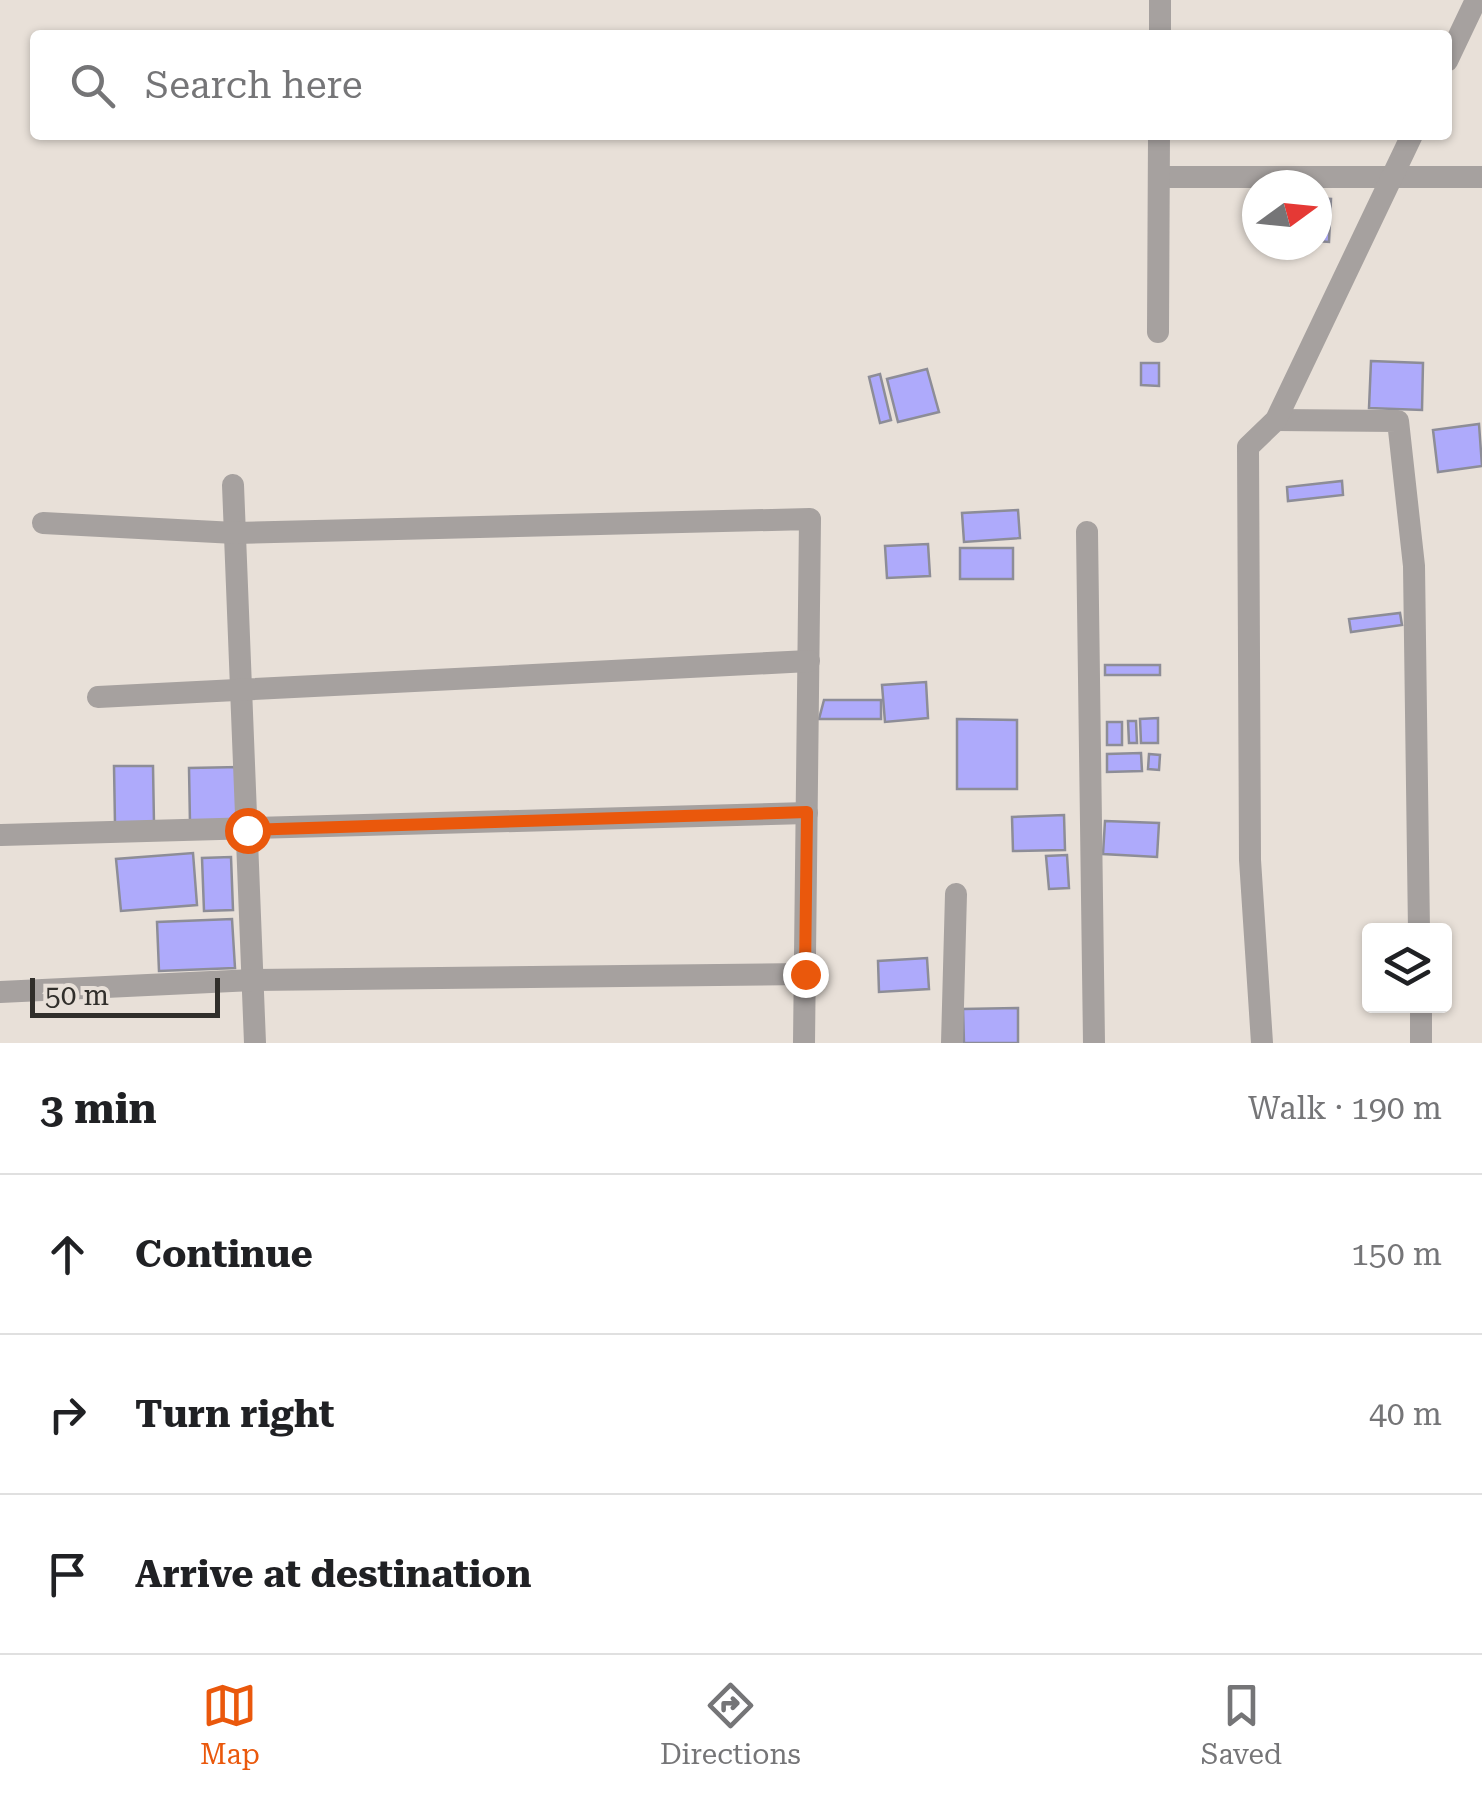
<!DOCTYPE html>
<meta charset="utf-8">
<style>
body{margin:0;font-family:"Roboto Serif",serif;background:#f6f6f6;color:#202124}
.controls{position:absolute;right:30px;bottom:30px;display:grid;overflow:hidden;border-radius:10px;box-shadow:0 2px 8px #0004}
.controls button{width:90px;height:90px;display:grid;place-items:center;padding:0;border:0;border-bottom:2px solid #e0e0e0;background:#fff;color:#202124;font:50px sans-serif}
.compass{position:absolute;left:1242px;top:170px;width:90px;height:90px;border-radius:50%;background:#fff;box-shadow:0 2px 8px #0004;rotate:75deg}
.scale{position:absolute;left:30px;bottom:25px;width:190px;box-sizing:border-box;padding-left:10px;border:5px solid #312f2b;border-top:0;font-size:28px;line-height:35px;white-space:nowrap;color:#312f2b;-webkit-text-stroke:8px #e8e0d8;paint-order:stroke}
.stop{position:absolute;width:30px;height:30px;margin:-22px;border:8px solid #ea580c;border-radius:50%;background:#fff}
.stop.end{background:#ea580c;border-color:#fff;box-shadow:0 2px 10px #0008}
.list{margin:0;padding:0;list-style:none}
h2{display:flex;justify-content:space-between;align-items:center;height:130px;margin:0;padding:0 40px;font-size:42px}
h2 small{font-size:32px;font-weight:400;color:#757577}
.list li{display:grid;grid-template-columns:65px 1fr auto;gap:30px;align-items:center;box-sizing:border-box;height:160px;padding:0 40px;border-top:2px solid #e0e0e0}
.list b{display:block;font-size:38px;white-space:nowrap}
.list em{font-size:32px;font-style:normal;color:#757577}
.icon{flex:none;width:55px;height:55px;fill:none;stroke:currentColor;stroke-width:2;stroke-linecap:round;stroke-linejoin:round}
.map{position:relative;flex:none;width:1482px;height:1043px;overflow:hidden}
.search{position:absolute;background:#fff;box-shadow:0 2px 8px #0004;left:30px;right:30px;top:30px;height:110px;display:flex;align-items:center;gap:25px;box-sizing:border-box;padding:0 35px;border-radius:10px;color:#757577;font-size:38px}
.sheet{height:610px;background:#fff}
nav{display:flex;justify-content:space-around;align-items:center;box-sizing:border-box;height:140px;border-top:2px solid #e0e0e0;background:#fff;font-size:28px;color:#757577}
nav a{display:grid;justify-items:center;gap:5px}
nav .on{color:#ea580c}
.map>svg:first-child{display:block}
.building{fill:#aeaafb;stroke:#8d8d97;stroke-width:2.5}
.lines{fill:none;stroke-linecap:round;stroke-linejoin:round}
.minor{stroke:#a6a19f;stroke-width:22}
.route{stroke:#ea580c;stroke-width:12}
</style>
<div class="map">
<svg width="1482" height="1043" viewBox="0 0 1482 1043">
<rect width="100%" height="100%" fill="#e8e0d8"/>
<g class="building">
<polygon points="1317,198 1331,199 1329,242 1317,241"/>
<polygon points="1371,361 1423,363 1422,410 1369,408"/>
<polygon points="1141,363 1159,363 1159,386 1141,385"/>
<polygon points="927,369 939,412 898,422 887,379"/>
<polygon points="880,374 891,420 880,423 869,377"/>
<polygon points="1479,424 1482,466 1438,472 1433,430"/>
<polygon points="1342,481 1343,495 1288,501 1287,487"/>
<polygon points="1018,510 1020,538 964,542 962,513"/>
<polygon points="928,544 930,576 887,578 885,546"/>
<rect x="960" y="548" width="53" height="31"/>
<polygon points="1400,613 1402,625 1351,632 1349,619"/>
<rect x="1105" y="665" width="55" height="10"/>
<polygon points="926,682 928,718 885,722 882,685"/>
<polygon points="824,700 881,700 881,719 819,719"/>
<polygon points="1158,718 1158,743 1141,743 1140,719"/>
<polygon points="957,719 1017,720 1017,789 957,789"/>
<polygon points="1128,721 1136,721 1137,743 1129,743"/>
<rect x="1107" y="722" width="15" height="23"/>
<polygon points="1141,753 1142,771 1107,772 1107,754"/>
<polygon points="1149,754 1160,755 1159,770 1148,769"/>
<polygon points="114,766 153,766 154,824 115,824"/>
<polygon points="240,767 242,821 190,823 189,768"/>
<polygon points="1064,815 1065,850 1013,851 1012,817"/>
<polygon points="1105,821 1159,823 1157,857 1103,854"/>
<polygon points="193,853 197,905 121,911 116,859"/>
<polygon points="1067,855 1069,888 1049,889 1046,856"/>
<polygon points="231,857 233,910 204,911 202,858"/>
<polygon points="232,919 235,968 159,971 157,922"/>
<polygon points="927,958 929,989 879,992 878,961"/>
<polygon points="1018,1008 1018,1043 964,1043 963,1009"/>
</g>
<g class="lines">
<g class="minor">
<polyline points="1160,35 1160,0"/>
<polyline points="1447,61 1476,0"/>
<polyline points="1159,177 1482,177"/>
<polyline points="1158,332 1159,135"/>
<polyline points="1276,420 1398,421 1414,566 1419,931"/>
<polyline points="233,485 255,1043"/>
<polyline points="43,523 235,533 810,519 804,1043"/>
<polyline points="1087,532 1094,1043"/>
<polyline points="98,697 809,661"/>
<polyline points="1,835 807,813"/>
<polyline points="0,992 253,980 805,974"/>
<polyline points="1421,1006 1421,1043"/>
<polyline points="952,1043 956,894"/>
<polyline points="1262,1043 1250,860 1248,447 1276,420 1412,135"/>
</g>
</g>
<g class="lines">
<polyline class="route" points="247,830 807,812 805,974"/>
</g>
</svg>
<div class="controls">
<button><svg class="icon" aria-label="layers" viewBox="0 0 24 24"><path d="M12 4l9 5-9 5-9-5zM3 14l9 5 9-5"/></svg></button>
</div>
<svg class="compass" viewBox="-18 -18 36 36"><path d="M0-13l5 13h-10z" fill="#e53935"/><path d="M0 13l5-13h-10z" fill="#757577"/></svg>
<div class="scale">50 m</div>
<div class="stop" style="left:247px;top:830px"></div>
<div class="stop end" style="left:805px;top:974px"></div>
<div class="search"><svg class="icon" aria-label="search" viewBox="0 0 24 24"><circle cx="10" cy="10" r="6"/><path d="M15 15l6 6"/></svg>Search here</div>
</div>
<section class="sheet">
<h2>3 min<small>Walk · 190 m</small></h2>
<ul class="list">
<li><svg class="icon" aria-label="ahead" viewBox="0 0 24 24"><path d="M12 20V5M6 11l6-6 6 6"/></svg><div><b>Continue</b></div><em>150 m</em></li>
<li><svg class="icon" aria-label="right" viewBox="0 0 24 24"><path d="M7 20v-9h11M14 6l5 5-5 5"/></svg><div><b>Turn right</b></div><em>40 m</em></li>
<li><svg class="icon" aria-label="arrive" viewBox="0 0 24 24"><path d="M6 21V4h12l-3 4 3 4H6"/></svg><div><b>Arrive at destination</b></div></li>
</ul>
</section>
<nav>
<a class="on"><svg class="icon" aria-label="map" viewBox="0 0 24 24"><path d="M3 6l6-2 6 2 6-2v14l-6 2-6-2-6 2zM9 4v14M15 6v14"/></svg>Map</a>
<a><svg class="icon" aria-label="directions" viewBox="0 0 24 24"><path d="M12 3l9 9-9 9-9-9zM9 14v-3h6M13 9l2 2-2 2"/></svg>Directions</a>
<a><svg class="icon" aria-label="saved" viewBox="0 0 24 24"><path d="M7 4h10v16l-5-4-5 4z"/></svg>Saved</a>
</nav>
